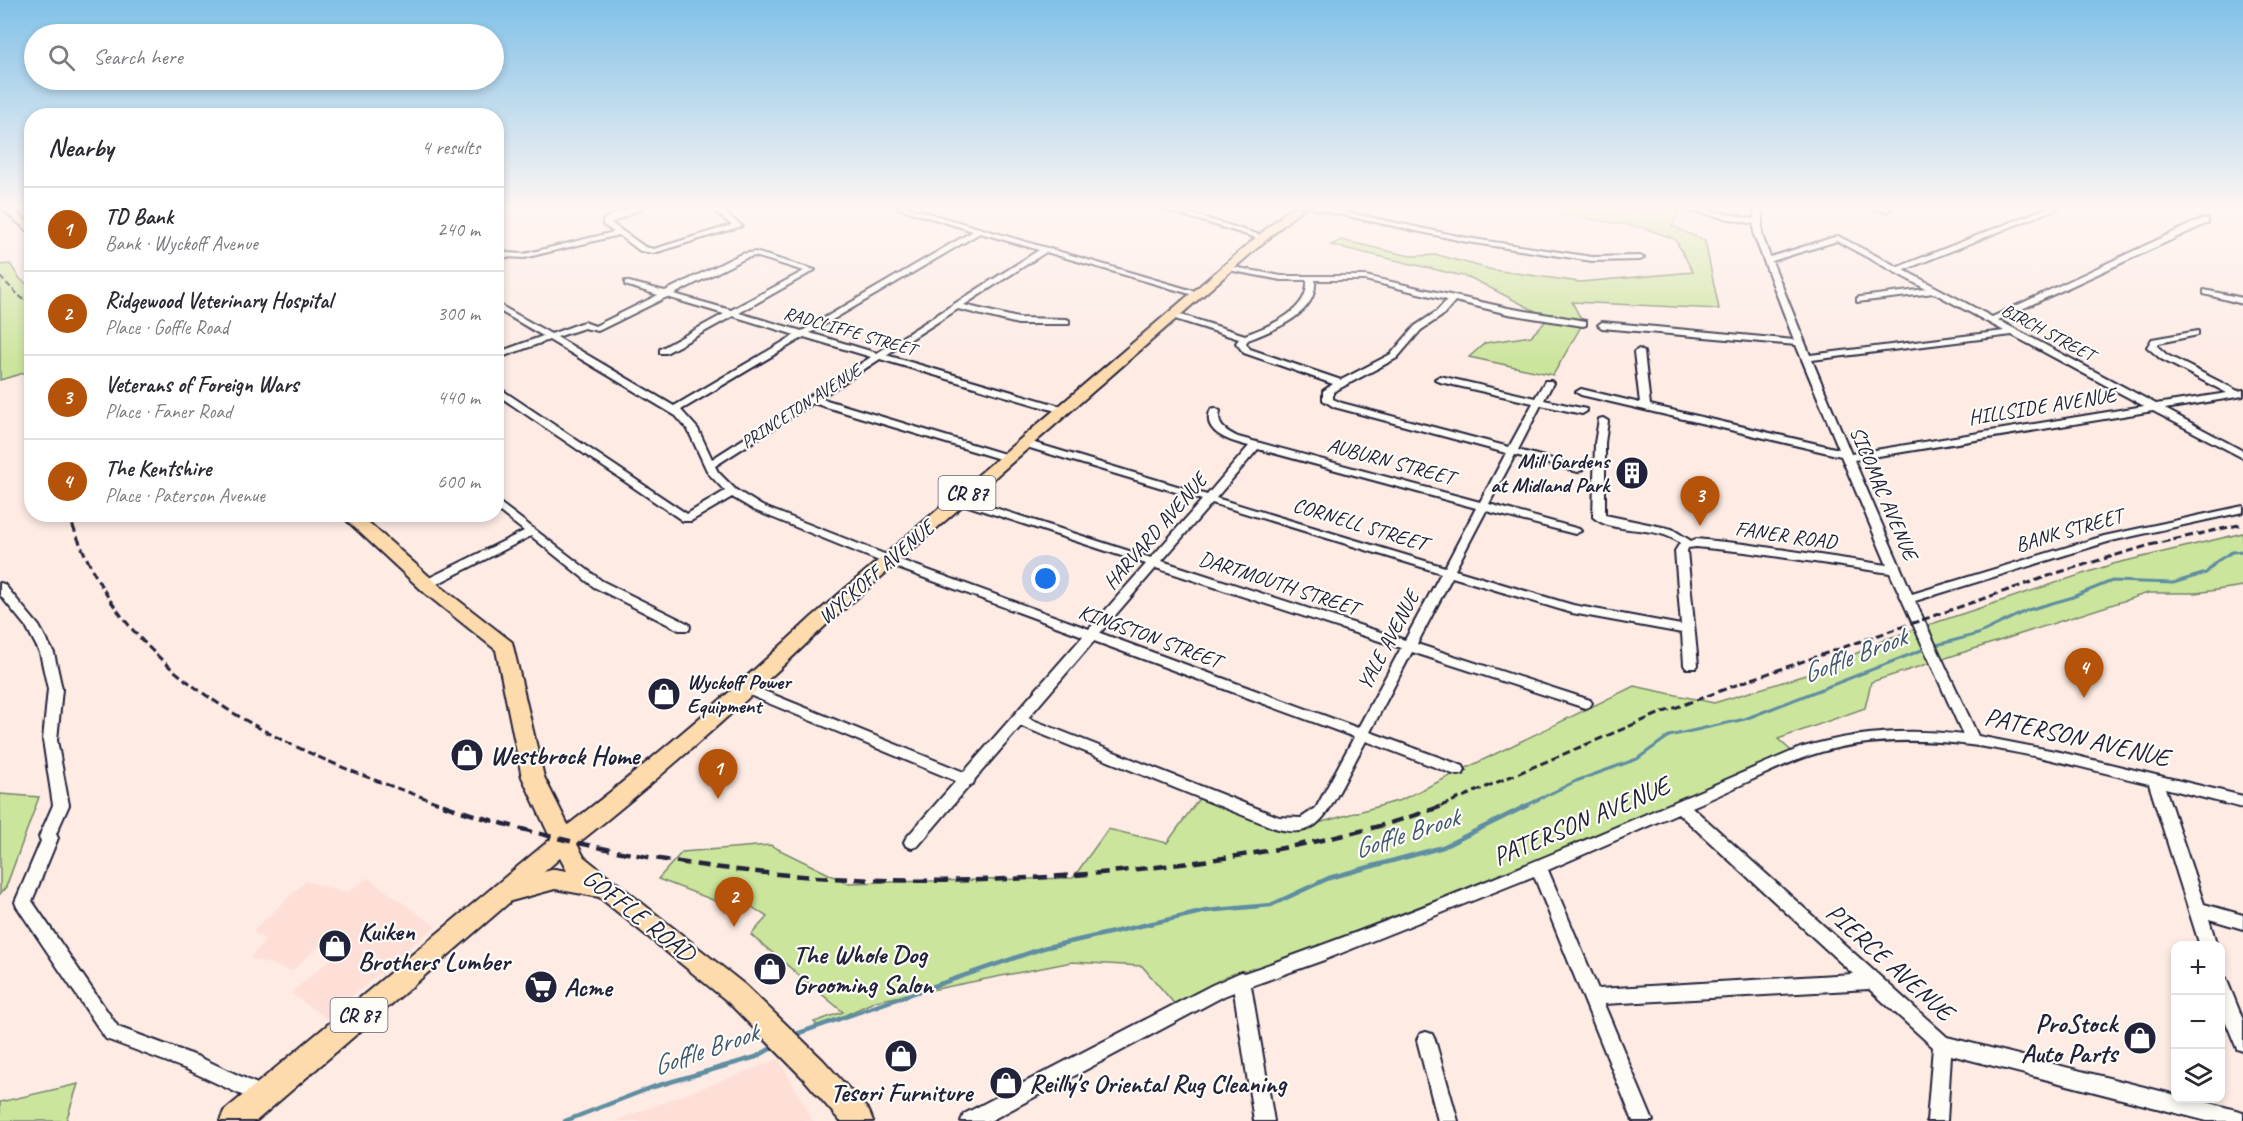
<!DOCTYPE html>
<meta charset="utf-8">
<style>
body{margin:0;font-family:Caveat,sans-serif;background:#f2f2f3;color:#2b2b33}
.controls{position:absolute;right:18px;bottom:18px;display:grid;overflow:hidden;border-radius:12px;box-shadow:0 3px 9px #0003}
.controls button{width:54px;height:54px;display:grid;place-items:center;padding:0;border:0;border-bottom:2px solid #e1e1e2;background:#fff;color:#2b2b33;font:30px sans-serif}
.you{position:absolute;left:1046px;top:579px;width:21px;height:21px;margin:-15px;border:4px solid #fff;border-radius:50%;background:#1a73e8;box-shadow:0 0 0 9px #1a73e833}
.badge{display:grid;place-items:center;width:39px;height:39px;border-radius:50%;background:#b45309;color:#fff;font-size:20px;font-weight:700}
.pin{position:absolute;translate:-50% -50px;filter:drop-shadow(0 2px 3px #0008)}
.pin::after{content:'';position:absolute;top:32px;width:21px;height:18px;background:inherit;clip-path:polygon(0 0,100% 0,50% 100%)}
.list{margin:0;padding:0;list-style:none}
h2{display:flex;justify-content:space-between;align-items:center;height:78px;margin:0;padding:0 24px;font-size:26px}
h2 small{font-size:20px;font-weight:400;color:#7c7c81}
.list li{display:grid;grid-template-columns:39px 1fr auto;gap:18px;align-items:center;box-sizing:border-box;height:84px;padding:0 24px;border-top:2px solid #e1e1e2}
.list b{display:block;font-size:22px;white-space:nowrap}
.list p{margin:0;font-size:20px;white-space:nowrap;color:#7c7c81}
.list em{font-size:20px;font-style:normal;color:#7c7c81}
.icon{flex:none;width:33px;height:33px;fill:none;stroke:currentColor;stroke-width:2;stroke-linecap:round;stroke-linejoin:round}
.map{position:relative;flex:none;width:2243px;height:1121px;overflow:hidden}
.search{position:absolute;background:#fff;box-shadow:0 3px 9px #0003;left:24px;top:24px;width:480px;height:66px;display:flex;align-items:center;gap:15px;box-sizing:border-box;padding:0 21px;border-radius:33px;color:#7c7c81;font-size:22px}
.panel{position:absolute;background:#fff;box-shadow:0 3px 9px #0003;left:24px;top:108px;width:480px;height:414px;border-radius:24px}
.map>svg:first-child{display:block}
.built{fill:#fddfd7}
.green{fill:#cbe59c;stroke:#76846c;stroke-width:1.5}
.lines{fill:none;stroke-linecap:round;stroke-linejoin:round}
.stream-far1{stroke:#5f8da2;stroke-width:3}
.stream{stroke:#5f8da2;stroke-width:4.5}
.minor-casing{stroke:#22223b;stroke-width:4}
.primary-casing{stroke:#22223b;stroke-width:4}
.minor{fill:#fdfcf7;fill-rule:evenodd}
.primary{fill:#fedbac;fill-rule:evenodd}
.rail-far2{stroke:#22223b;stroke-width:2;stroke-dasharray:6 3;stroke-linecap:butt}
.rail-far1{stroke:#22223b;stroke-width:3;stroke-dasharray:8 4;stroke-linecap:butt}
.rail{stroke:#22223b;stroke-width:4.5;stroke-dasharray:13 7;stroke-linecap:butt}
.labels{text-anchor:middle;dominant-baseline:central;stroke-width:4.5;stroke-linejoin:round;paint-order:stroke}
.far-street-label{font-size:18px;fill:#22223b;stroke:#fdfcf7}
.shield{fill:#fdfcf7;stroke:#646373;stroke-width:1.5}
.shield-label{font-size:20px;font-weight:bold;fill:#22223b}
.street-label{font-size:21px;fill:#22223b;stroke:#fdfcf7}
.poi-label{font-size:21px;font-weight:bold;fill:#22223b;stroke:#fdfcf7;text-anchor:end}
.near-street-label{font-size:26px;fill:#22223b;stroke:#fdfcf7}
.near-poi-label{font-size:26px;font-weight:bold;fill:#22223b;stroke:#fdfcf7;text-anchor:start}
.near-water-label{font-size:27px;font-style:italic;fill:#40576f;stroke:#fdfcf7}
</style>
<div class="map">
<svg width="2243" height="1121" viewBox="0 0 2243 1121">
<rect width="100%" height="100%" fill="#fdebe4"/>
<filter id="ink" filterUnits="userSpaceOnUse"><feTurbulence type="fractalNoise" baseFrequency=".0167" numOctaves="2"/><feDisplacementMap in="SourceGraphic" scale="12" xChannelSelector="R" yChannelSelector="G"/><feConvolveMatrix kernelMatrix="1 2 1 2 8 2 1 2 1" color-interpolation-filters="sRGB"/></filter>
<g filter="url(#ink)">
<g class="built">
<polygon points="368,878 435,926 326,1018 291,993 334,956 319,946 292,971 250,958 266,940 253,931 306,881 346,893"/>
<polygon points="779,1059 813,1121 615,1121"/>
</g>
<g class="green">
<polygon points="1563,207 1627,207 1641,212 1650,207 1680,209 1672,226 1705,241 1719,309 1572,302 1583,323 1553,375 1469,357 1485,343 1531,336 1549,318 1471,278 1331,245 1341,240 1410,256 1438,255 1493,270 1580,282 1693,272 1675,239 1644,228 1560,214"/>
<polygon points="10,264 20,279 31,287 31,371 0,380 0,265"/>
<polygon points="2243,533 2243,586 2196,593 2148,593 1871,682 1865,708 1778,739 1798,757 1178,1008 1142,966 1072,962 876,1001 819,1027 814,1022 843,1012 751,935 767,917 740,899 726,905 658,879 682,852 770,845 847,883 1073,878 1108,829 1167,843 1203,793 1297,829 1401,800 1634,686 1714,703 1822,670 1886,639 2113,564"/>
<polygon points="0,794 39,797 6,887 0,894"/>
<polygon points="78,1084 66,1121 0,1121 0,1102"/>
</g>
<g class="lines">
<g class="stream-far1">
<polyline points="1933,646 1978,634 2028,610 2070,598 2112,581 2173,583 2206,573 2217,561 2232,552 2243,551"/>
<polyline points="1525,806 1576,781 1637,759 1669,736 1745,719 1927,648"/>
</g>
<g class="stream">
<polyline points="793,1035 1043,948 1206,911 1271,905 1329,878 1443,847 1528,805"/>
<polyline points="565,1121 653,1087 756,1057 775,1046"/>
</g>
<g class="minor-casing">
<g id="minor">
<polygon points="634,207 645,207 611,223 645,247 654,249 732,225 709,207 717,207 742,226 654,253 640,251 619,235 524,258 505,257 496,253 496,247 507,253 524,254 614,232 603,225 603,221 607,217"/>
<path d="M895,207H907L1204,294L1197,296L1046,252L964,305L1018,318L1066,319L1069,320V324H1018L958,309L886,355L1067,408V412H1059L880,359L820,398L1011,456L1012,458L1011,460H1003L813,403L715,466L718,472L736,490L762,506L892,557L1089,629L1146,564L956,502L954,500L956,498H964L1151,558L1202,500L1020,445L1019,443L1020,441H1028L1207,495L1249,446C1232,442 1200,433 1211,409L1215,408L1220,411C1216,426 1226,431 1238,437L1480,502L1506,453L1334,407L1323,400V391L1333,384L1244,353L1236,343L1239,339L1172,318V314L1175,313L1245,335C1269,326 1309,312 1307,280H1281L1228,270V266L1281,276H1365L1508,308L1586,321V325L1583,326L1508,314L1455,301L1442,316L1421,330L1397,358L1333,392V399L1342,403L1509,447L1533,403L1440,382L1435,379L1440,376L1535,398L1545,381H1551L1553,383L1544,400L1586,409L1587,411L1582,414L1541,405L1518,450L1582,467L1583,469L1578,472L1515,455L1489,504L1579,529L1581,531L1575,534L1486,511L1455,570L1573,605L1681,625L1675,551L1680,543C1655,524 1613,535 1593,517L1595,443L1599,419L1603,418L1608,421L1605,443V515L1672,529L1691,541L1696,539L1745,544L1887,565L1841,456L1581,395L1576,392L1581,389L1640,403L1634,352L1639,349L1644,352L1650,405L1839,449L1796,345L1602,328L1598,325L1602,322L1794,340L1754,235V224L1673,207H1690L1754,219V207H1762V235L1770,257L1838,236L1898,267L2049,207H2060L1904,270L1992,317L2202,219H2208V223L1998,320L2156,404L2227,393L2161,359L2147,347L2152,339L2198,331V335L2159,343L2157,346L2167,355L2238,391L2243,390V396L2165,409L2243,451V458L2153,411L1854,460L1912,594L2104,536L2243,506V512L2111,541L1915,601L1978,736L2060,752L2243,796V808L2165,788L2204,904L2243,915V929L2209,919L2217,946H2200L2149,784C2043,758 1917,719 1808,756C1769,770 1730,791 1692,807L1947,1037L2176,1095V1098H2191L2243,1112V1121H2207L1951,1055L1947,1121H1927L1933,1047L1869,989L1604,1004L1653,1121H1633L1534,876L1324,960L1251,986L1274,1121H1254L1234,992L1224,996L990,1121H961L964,1114L1212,985L1241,972L1244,973C1433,908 1616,827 1800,748C1853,732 1908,728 1963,735L1890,573L1745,552L1696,547L1688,548L1687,551L1698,665L1696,668H1686L1684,665L1682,633L1572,613L1452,577L1417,644L1590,700L1592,703L1590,706L1585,708L1412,652L1370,732L1463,766L1465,770L1463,774L1458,775L1453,774L1366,741C1357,757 1349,773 1341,788C1324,820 1313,841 1272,827L1021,726L975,779L973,784L970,785L918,846L912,848L906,846L904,842L906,838L956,781L742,692L740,689L742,686H752L964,772L1083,636L884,563L754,510L732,497L691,521H683L496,394V386L687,514L725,491L708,473L688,430L676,416L549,340L496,359V353L543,336L496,309V303L551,334L584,322L595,326L658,295L625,285V281L665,291L741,254L755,252L815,270L739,313L802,331L973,231ZM980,233L1039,250L877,353L810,333ZM1837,241L1926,289L1860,297L1857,298V302L1934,293L2004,331L1810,355L1772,261ZM755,256L804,271L731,310L674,294L746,258ZM1315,280H1365L1447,300L1436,312L1415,326L1391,354L1341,380L1250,349L1246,343L1248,340C1274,330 1318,314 1315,280ZM667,297L724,314L660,349V353H666L733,316L795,335L674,406L557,337L584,328L598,331ZM2012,335L2144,406L1851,454L1812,360ZM804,337L871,357L712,459L698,429L681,410ZM1258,449L1476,508L1445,567L1216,498ZM1212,503L1441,573L1405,640L1162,561ZM1156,568L1401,648L1358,728L1100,633ZM1094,641L1354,737L1316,808L1301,818L1279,817L1028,718ZM1678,813L1853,974L1598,989L1548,870Z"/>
<polygon points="1157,207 1169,207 1270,238 1263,240"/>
<polygon points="1306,207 1322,207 1467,238 1592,257 1640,256 1644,258 1640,260 1592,261 1467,242"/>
<polygon points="1867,207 1885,207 1891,210 1887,212"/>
<polygon points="2204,290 2243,298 2243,304 2204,294"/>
<polygon points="496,500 602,581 689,624 690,627 689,630 679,630 594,587 531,536 431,587 423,587 421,584 423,581 524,531 496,509"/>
<polygon points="0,583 4,584 39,626 54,653 62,689 57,740 69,805 56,834 58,838 32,901 118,1027 199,1057 270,1090 272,1096 270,1102 263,1105 186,1069 106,1039 17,907 15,902 41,841 39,837 53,805 43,740 48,689 40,653 27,628 0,595"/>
<polygon points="2220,976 2226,978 2243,1020 2243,1051 2237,1049 2220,1008"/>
<polygon points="1426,1032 1432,1034 1435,1040 1458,1121 1438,1121 1417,1040 1420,1034"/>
</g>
</g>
<g class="primary-casing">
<g id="primary">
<polygon points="0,207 11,207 32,225 32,235"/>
<path d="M1292,207H1304L826,625C746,702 664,775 577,844L584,857L745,985L823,1060L869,1111L873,1121H840L803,1078L727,1001L599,897L555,889L511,901L256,1121H220L224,1111L551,839L522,777L496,650L426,594L340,514H359L440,586L512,642L544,777L568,825C653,760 734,690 812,617ZM560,858L567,871L555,869L544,872Z"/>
</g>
</g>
<use href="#minor" class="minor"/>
<use href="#primary" class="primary"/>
<polyline class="rail-far2" points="0,277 32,308"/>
<g class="rail-far1">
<path d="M68,514C81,547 94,578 115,607C190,713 330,766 448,806"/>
<polyline points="1441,806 1656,715 1752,679 2060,572 2150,545 2243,524"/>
</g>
<path class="rail" d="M443,805C680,885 935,896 1181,864C1271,852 1360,836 1445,805"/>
</g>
</g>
<linearGradient id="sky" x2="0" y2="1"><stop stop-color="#81c1e8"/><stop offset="0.57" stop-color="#fef6f3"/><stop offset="1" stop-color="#fef6f3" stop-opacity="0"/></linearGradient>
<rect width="2243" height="364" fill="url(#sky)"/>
<defs>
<g id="building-disc" transform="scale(1.725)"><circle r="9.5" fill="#22223b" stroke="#fdfcf7"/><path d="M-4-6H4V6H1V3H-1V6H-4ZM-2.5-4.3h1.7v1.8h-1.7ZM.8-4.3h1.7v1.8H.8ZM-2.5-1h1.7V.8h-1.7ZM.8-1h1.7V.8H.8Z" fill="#fff"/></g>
<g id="shop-disc" transform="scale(1.725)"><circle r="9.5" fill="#22223b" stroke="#fdfcf7"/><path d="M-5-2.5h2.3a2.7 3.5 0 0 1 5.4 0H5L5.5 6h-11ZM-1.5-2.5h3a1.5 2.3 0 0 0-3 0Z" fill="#fff"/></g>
<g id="supermarket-disc" transform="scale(1.725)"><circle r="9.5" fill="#22223b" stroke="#fdfcf7"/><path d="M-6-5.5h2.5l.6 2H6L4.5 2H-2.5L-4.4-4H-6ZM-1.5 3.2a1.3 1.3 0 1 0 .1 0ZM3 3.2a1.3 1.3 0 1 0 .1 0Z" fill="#fff"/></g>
</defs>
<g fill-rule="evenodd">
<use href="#building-disc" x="1632" y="473"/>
<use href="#shop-disc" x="664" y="694"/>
<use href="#shop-disc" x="467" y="755"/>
<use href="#shop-disc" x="335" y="946"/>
<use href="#shop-disc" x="770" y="969"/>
<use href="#supermarket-disc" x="541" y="987"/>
<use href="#shop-disc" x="2140" y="1038"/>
<use href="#shop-disc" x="901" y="1056"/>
<use href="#shop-disc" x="1006" y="1083"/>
</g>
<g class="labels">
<g class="far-street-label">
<text transform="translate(850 331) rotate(16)">RADCLIFFE STREET</text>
<text transform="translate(2048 332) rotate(28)">BIRCH STREET</text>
<text transform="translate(801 406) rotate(-33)">PRINCETON AVENUE</text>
</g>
<g class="shield">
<rect x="938.5" y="476" width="57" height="34" rx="4.5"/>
<rect x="330.5" y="998" width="57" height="34" rx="4.5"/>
</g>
<g class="shield-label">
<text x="967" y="493">CR 87</text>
<text x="359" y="1015">CR 87</text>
</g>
<g class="street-label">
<text transform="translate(2042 406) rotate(-9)">HILLSIDE AVENUE</text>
<text transform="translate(1391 461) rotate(15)">AUBURN STREET</text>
<text transform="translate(1884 493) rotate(67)">SICOMAC AVENUE</text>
<text transform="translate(1360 524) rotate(17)">CORNELL STREET</text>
<text transform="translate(2069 530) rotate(-16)">BANK STREET</text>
<text transform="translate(1155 531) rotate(-49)">HARVARD AVENUE</text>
<text transform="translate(1786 535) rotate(8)">FANER ROAD</text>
<text transform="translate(876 572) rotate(-41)">WYCKOFF AVENUE</text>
<text transform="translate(1279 583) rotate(18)">DARTMOUTH STREET</text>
<text transform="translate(1150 636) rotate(20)">KINGSTON STREET</text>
<text transform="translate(1388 640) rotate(-62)">YALE AVENUE</text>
</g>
<g class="poi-label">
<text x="1609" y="461">Mill Gardens<tspan x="1609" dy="24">at Midland Park</tspan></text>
<text x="687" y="682" text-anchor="start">Wyckoff Power<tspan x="687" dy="24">Equipment</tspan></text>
</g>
<g class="near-street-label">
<text transform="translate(2077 737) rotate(13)">PATERSON AVENUE</text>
<text transform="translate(1581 821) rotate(-23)">PATERSON AVENUE</text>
<text transform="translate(639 915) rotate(38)">GOFFLE ROAD</text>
<text transform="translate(1890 962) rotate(42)">PIERCE AVENUE</text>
</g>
<g class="near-poi-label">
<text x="490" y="755">Westbrock Home</text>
<text x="358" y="931">Kuiken<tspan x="358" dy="30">Brothers Lumber</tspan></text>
<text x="793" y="954">The Whole Dog<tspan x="793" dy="30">Grooming Salon</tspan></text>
<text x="564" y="987">Acme</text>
<text x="2117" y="1023" text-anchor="end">ProStock<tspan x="2117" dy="30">Auto Parts</tspan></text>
<text x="1029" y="1083">Reilly's Oriental Rug Cleaning</text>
<text x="901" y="1092" text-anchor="middle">Tesori Furniture</text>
</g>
<g class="near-water-label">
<text transform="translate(1854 655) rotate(-21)">Goffle Brook</text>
<text transform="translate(1406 833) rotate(-18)">Goffle Brook</text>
<text transform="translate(705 1049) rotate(-19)">Goffle Brook</text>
</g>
</g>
</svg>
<div class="controls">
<button>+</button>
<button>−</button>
<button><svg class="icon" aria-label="layers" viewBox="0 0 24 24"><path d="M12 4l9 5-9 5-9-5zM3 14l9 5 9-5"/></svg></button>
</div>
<div class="you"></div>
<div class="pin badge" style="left:718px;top:799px">1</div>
<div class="pin badge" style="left:734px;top:927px">2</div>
<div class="pin badge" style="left:1700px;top:526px">3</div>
<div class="pin badge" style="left:2084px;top:698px">4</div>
<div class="search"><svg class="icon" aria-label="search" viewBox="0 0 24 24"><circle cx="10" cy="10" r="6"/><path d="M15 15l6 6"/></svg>Search here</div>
<section class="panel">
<h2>Nearby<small>4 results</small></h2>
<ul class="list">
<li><span class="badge">1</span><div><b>TD Bank</b><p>Bank · Wyckoff Avenue</p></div><em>240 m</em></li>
<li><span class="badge">2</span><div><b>Ridgewood Veterinary Hospital</b><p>Place · Goffle Road</p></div><em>300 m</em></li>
<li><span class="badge">3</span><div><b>Veterans of Foreign Wars</b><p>Place · Faner Road</p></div><em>440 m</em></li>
<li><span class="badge">4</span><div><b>The Kentshire</b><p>Place · Paterson Avenue</p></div><em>600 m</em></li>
</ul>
</section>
</div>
